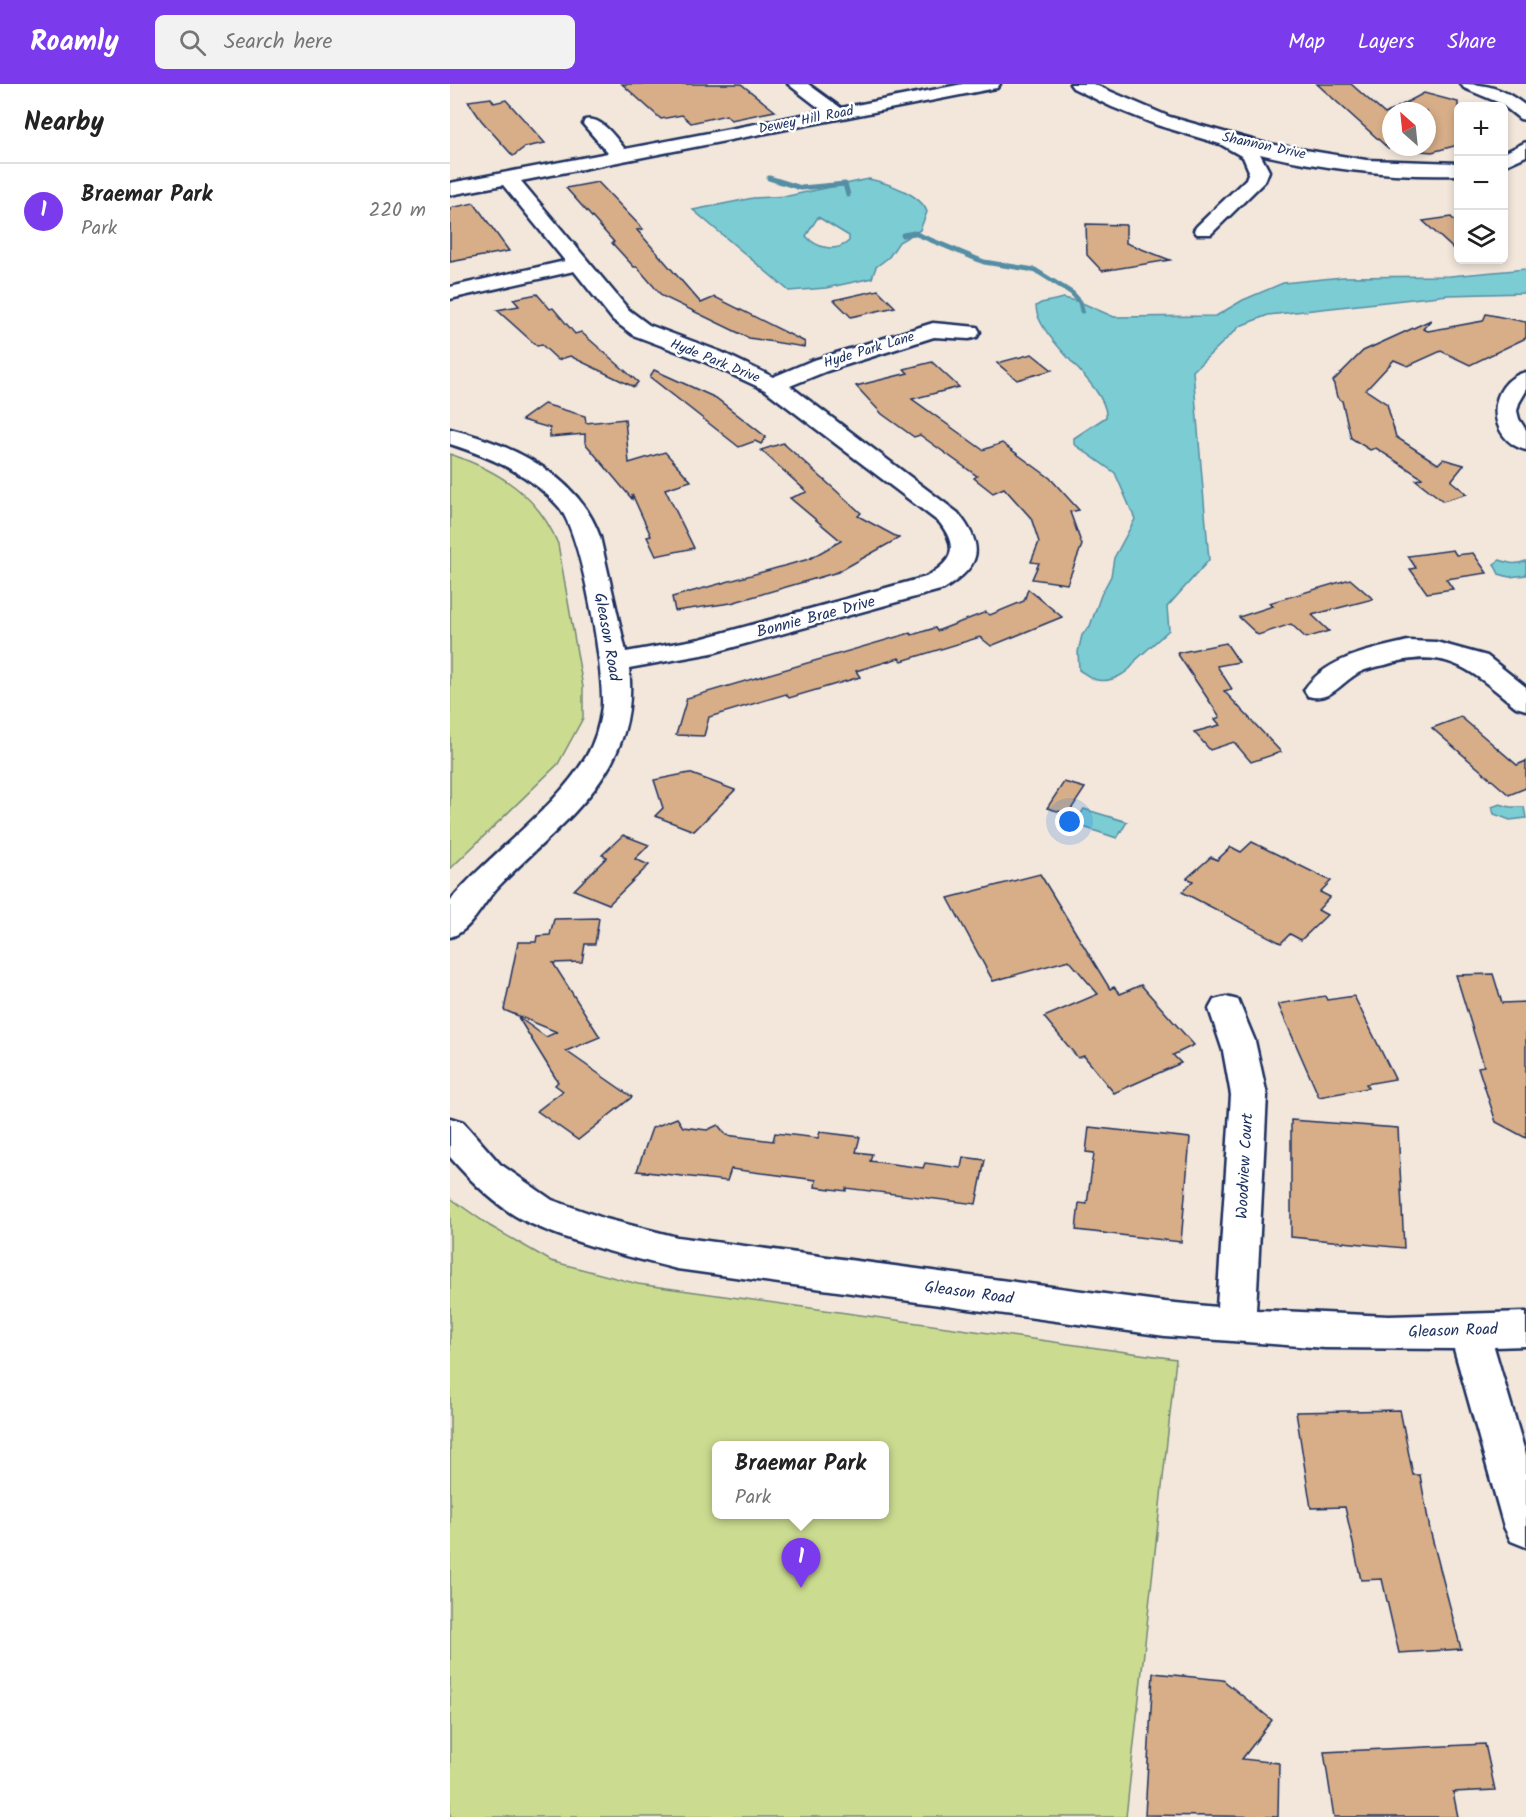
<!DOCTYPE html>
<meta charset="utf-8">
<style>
body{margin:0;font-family:Kalam,sans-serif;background:#f2f2f2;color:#222}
.controls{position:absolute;right:18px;top:18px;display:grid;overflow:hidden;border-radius:9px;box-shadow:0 3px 9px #0003}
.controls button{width:54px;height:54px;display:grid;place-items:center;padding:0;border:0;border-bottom:2px solid #e0e0e0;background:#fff;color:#222;font:30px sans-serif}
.compass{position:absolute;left:932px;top:18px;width:54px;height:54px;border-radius:50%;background:#fff;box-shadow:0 3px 9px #0003;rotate:333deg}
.you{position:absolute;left:620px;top:738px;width:21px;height:21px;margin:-15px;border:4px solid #fff;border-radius:50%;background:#1a73e8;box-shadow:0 0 0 9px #1a73e833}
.badge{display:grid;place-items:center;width:39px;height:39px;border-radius:50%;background:#7c3aed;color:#fff;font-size:20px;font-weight:700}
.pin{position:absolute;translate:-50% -50px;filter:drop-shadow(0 2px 3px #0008)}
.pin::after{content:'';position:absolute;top:32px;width:21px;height:18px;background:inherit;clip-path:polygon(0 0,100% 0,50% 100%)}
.popup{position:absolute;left:262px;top:1357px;width:177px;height:78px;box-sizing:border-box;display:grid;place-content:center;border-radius:9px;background:#fff;filter:drop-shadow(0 2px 4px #0005);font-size:20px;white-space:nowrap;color:#767676}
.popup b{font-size:22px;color:#222}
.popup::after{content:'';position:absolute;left:50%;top:100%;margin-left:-12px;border:12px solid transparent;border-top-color:#fff}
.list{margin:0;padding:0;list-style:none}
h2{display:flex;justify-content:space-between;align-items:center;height:78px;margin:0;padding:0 24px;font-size:26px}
h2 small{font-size:20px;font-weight:400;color:#767676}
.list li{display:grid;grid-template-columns:39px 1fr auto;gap:18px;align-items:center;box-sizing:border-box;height:96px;padding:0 24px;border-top:2px solid #e0e0e0}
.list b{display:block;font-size:22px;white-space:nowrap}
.list p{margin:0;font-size:20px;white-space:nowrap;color:#767676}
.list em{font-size:20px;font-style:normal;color:#767676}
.icon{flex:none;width:33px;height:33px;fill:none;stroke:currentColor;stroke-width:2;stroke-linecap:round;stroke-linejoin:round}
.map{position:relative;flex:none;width:1076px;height:1733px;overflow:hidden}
header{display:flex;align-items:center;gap:36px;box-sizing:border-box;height:84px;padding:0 30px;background:#7c3aed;color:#fff}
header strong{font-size:28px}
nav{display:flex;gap:33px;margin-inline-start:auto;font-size:21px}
.search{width:420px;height:54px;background:#f2f2f2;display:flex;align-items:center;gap:15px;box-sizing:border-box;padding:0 21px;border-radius:9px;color:#767676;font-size:22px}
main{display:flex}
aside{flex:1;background:#fff}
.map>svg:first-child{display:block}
.green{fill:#cbdc90;stroke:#738677;stroke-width:1.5;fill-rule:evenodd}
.water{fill:#7bccd3;stroke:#558da4;stroke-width:1.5;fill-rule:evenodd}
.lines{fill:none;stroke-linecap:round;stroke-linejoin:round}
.stream{stroke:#558da4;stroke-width:5}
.building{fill:#d7ae88;stroke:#1b2f5e;stroke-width:1.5;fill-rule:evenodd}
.minor-casing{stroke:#1b2f5e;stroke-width:5}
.minor{fill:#fff;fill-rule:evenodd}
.labels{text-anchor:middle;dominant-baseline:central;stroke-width:5;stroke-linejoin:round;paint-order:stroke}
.far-street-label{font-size:14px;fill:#1b2f5e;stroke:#fff}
.street-label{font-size:16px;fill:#1b2f5e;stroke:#fff}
</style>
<header>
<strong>Roamly</strong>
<div class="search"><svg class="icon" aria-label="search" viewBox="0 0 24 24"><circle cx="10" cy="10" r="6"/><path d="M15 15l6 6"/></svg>Search here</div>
<nav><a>Map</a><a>Layers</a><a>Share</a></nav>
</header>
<main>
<aside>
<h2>Nearby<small></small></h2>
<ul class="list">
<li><span class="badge">1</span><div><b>Braemar Park</b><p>Park</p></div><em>220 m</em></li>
</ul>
</aside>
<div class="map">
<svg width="1076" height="1733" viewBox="0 0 1076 1733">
<rect width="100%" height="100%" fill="#f3e7db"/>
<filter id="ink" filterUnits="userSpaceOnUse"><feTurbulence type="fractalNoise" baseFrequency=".0167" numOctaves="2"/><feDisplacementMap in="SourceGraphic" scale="12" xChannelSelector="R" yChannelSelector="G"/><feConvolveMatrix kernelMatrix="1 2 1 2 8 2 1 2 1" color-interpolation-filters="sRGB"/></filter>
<g filter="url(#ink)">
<g class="green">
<path d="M0,370C49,387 88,411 108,460L133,603V634L108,680L0,785Z"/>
<path d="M0,1114L40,1142L101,1177L188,1200L726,1275L676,1733H0ZM267,1362H435V1430H267Z"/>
</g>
<g class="water">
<path d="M419,95C437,99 471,110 477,128L470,146L449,158L439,173L426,183L422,194L376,204L339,207L243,126L303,114L338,112ZM368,133L399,152V157C386,169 366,164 356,152Z"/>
<path d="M1076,185V209L998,211L818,231L790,242L743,287L759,476L717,523L719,546L686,576C680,589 661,599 647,596C641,595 634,589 629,586L628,568L632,551L640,542L651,511L661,492L664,474L685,435L665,389L624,360V354L656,333C659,302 586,255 586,222L591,219L614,214L630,218L664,233L766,232L793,216L833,199L893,193L1000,192Z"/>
<path d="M1050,476C1061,480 1066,481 1076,477V491L1059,493L1049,490L1044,480Z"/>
<polygon points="1050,720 1060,723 1074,723 1076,734 1060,736 1044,730 1042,723"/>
<polygon points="634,725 677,738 667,754 624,740"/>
</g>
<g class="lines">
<g class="stream">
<polyline points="319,94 351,104 395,100 398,111"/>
<polyline points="453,151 464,149 534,178 585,186 622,209 630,218 632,227"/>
</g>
</g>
<g class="building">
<polygon points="172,0 291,0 325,27 281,36 276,31 241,39 232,31 211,35"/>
<path d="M867,0H901L935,30L974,9L1008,18V61L982,68L938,64ZM941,27H977V63H941Z"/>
<polygon points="41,14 44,19 56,16 95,59 75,63 63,72 31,36 18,17"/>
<polygon points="148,98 193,145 187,146 251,219 265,213 355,258 354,263 299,254 212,212 187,183 184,183 162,159 164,158 116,104"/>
<polygon points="24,119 59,167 0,178 0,124"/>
<polygon points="1001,133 1008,140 1008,169 973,137"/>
<polygon points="636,140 676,141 676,159 720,176 652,187 637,171"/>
<polygon points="428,206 445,223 401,233 384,216"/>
<polygon points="87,210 100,225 103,224 125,250 131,248 188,298 184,303 120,272 108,276 92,261 87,262 47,226 69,222 63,215"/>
<polygon points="1036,230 1076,238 1076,254 1020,281 991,267 958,282 944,276 916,306 937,320 946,353 988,380 993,375 1014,381 1001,397 1017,410 993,417 966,396 972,394 926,364 920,366 901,354 892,317 887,313 883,297 913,267 981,236 973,245 978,247 1033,237"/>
<polygon points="582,270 602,286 567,296 547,279"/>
<polygon points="482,278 509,303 462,315 533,366 552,359 600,394 629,426 620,428 632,461 617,500 582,495 589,479 581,478 589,458 581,434 554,404 543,409 524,394 527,392 470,351 464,353 432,330 406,302 458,289 454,285"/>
<polygon points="204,286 266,314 316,353 311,360 305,357 289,363 200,293"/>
<polygon points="94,320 135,332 136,339 175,335 179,379 215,368 241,397 215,405 244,464 206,472 197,453 201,452 182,410 182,415 135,359 135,350 100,353 100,344 72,336"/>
<polygon points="333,359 411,429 408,432 449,454 388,488 281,519 225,527 222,513 359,475 391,457 340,414 357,408 311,366"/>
<polygon points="1003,466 1006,471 1023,469 1037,489 996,495 1003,505 977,509 960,485 966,484 958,472"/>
<polygon points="900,495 923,515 862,531 879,547 856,554 841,540 808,551 789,533 823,522 819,519"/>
<polygon points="578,505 612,533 541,562 530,553 452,577 449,574 406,587 410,593 339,614 336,610 259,633 254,652 226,651 237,614 460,549 462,551 485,544 487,547 536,528 540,531 574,517"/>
<polygon points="776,559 789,578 767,582 782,605 774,607 831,668 801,678 784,658 760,666 744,648 770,641 765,635 770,633 727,569"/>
<polygon points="1011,633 1067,681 1076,677 1076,704 1059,711 982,644"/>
<polygon points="239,689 285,706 244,747 205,732 213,724 204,696"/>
<polygon points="614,698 635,704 618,730 597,724"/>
<polygon points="173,751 199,761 185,775 199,781 159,820 124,806 157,773 152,771"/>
<polygon points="802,758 881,797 870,808 880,813 868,826 877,831 851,856 840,850 831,859 732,808 743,797 737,794 761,773 767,776 781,763 791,768"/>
<polygon points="590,790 660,905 664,903 670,910 691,901 744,961 723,971 731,979 664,1009 634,972 628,974 594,933 648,910 619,876 543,897 498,814"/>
<polygon points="149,834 145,860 135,860 132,878 103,879 150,953 116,967 182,1013 128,1056 87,1027 113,1007 105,1001 108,998 68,933 96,953 107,948 54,926 68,858 86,858 87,852 100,851 104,835"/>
<polygon points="1043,890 1052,919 1076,918 1076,1054 1046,1038 1028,983 1034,982 1006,891"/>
<polygon points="875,912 877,916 904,912 945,995 916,1000 918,1004 869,1013 828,920"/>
<polygon points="227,1034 233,1043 257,1046 268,1041 276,1051 323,1057 325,1049 368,1054 370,1048 410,1053 406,1068 422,1070 420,1077 473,1084 475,1079 511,1084 513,1073 535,1076 526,1120 396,1104 396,1107 365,1103 366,1096 281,1085 277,1097 187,1087 202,1044"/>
<polygon points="841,1036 948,1044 954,1164 841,1153"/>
<polygon points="639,1043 740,1054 731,1158 626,1146 629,1119 637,1120 644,1069 636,1068"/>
<polygon points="950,1326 963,1391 970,1391 980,1446 1011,1565 949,1569 932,1495 911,1496 895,1423 861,1424 846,1328"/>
<polygon points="703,1589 773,1596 822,1636 792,1675 829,1679 828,1733 695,1731"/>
<polygon points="1035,1660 1045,1706 1003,1708 1008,1733 884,1733 874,1668"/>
</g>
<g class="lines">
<g class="minor-casing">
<g id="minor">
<path d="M338,0H358L391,24L513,0H550L547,4L541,5L71,97L179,226L199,241L271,268L323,293L361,277L483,239L527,243L530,248L527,253L519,255L484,253L377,287L340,302L508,429C535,463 532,481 494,505L262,569L179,584C191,690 111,737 46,805C32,821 20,848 0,853V818L4,812C45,765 104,726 136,673C145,658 150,639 152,622C154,584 132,451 109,423C81,390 40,373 0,360V345C60,360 128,390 150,453L176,568L250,555L476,493C501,478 510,466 490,439L315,306L255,278L183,251L163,236L124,187L0,215V203L115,177L53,101L0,111V99L158,69L133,40L135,36C152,32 165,54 175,65L373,27Z"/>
<path d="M620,0H643L720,33L813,59L916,76L1008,79V91C942,93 875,85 810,70L819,87L815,97L761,150H747L744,146L747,142L796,95L799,87L793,73L770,60L707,41L662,23L623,4Z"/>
<path d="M1011,0C1039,0 1054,5 1076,22V36L1070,35L1050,19L1014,4Z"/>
<polygon points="1076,58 1076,72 1054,82 1054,69"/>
<path d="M1076,288V307L1069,319L1067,327L1069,335L1076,346V366C1036,356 1035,298 1076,288Z"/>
<path d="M958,557L986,558L1037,572L1076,603V626L1066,623C1020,586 998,562 935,581C926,583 913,585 905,591C888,602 879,618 858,612L854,606C876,573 922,566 958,557Z"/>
<path d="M776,913L788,916L805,957L817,1011L806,1226L939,1232L1076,1228V1262L1044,1263L1076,1371V1463L1061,1457L1054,1443L1004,1265L875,1264L715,1252L227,1185C177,1172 124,1160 77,1138C49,1125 20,1096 0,1073V1034L13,1038L50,1080L102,1116L156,1135L227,1153L715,1218L767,1223L781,1011L773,967L759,925L764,916Z"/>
</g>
</g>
<use href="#minor" class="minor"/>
</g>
</g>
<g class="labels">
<g class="far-street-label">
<text transform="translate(356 36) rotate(-11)">Dewey Hill Road</text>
<text transform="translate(814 62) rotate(12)">Shannon Drive</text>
<text transform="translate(419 266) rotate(-17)">Hyde Park Lane</text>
<text transform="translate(265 277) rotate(22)">Hyde Park Drive</text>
</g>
<g class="street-label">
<text transform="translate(366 533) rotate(-15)">Bonnie Brae Drive</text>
<text transform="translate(157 553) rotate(80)">Gleason Road</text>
<text transform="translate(795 1082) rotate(-87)">Woodview Court</text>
<text transform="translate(519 1209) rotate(8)">Gleason Road</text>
<text transform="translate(1003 1247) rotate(-2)">Gleason Road</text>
</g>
</g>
</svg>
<div class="controls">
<button>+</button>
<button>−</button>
<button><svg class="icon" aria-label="layers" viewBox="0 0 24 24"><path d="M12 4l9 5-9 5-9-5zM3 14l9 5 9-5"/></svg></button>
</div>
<svg class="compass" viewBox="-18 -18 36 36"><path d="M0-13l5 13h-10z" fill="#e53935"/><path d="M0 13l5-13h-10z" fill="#767676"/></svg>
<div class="you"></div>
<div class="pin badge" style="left:351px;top:1504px">1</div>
<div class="popup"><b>Braemar Park</b>Park</div>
</div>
</main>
